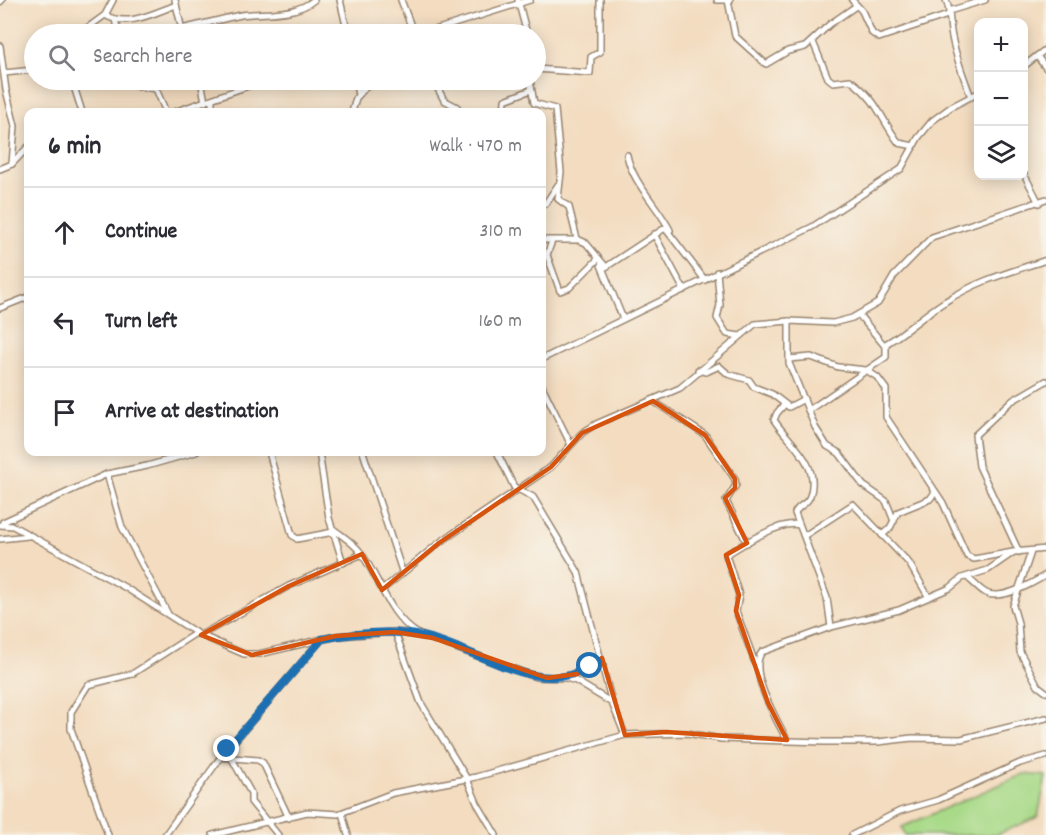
<!DOCTYPE html>
<meta charset="utf-8">
<style>
body{margin:0;font-family:Dekko,sans-serif;background:#f2f2f3;color:#2b2b33}
.controls{position:absolute;right:18px;top:18px;display:grid;overflow:hidden;border-radius:12px;box-shadow:0 3px 15px #0003}
.controls button{width:54px;height:54px;display:grid;place-items:center;padding:0;border:0;border-bottom:2px solid #e1e1e2;background:#fff;color:#2b2b33;font:30px sans-serif}
.stop{position:absolute;width:18px;height:18px;margin:-14px;border:4px solid #1f6fb2;border-radius:50%;background:#fff}
.stop.end{background:#1f6fb2;border-color:#fff;box-shadow:0 2px 6px #0008}
.list{margin:0;padding:0;list-style:none}
h2{display:flex;justify-content:space-between;align-items:center;height:78px;margin:0;padding:0 24px;font-size:26px}
h2 small{font-size:20px;font-weight:400;color:#7c7c81}
.list li{display:grid;grid-template-columns:39px 1fr auto;gap:18px;align-items:center;box-sizing:border-box;height:90px;padding:0 24px;border-top:2px solid #e1e1e2}
.list b{display:block;font-size:22px;white-space:nowrap}
.list em{font-size:20px;font-style:normal;color:#7c7c81}
.icon{flex:none;width:33px;height:33px;fill:none;stroke:currentColor;stroke-width:2;stroke-linecap:round;stroke-linejoin:round}
.map{position:relative;flex:none;width:1046px;height:835px;overflow:hidden}
.search{position:absolute;background:#fff;box-shadow:0 3px 15px #0003;left:24px;top:24px;width:522px;height:66px;display:flex;align-items:center;gap:15px;box-sizing:border-box;padding:0 21px;border-radius:33px;color:#7c7c81;font-size:22px}
.panel{position:absolute;background:#fff;box-shadow:0 3px 15px #0003;left:24px;top:108px;width:522px;height:348px;border-radius:12px}
.map>svg:first-child{display:block}
.green{fill:#a9da89;stroke:#728254;stroke-width:1.5}
.lines{fill:none;stroke-linecap:round;stroke-linejoin:round}
.street-casing{stroke:#97836e;stroke-width:8}
.street{stroke:#fff;stroke-width:5}
.route{stroke:#1f6fb2;stroke-width:8}
.marked{fill:none;stroke:#d7540e;stroke-width:4.5;stroke-linejoin:round}
</style>
<div class="map">
<svg width="1046" height="835" viewBox="0 0 1046 835">
<rect width="100%" height="100%" fill="#f7f3e8"/>
<filter id="ink" filterUnits="userSpaceOnUse"><feTurbulence type="fractalNoise" baseFrequency=".0167" numOctaves="2"/><feDisplacementMap in="SourceGraphic" scale="12" xChannelSelector="R" yChannelSelector="G"/><feConvolveMatrix kernelMatrix="1 2 1 2 8 2 1 2 1" color-interpolation-filters="sRGB"/></filter>
<filter id="wash" filterUnits="userSpaceOnUse"><feTurbulence type="fractalNoise" baseFrequency=".008" numOctaves="4" result="noise"/><feDisplacementMap in="SourceGraphic" scale="24" xChannelSelector="R" yChannelSelector="G"/><feGaussianBlur stdDeviation="1.35" result="paint"/><feColorMatrix in="noise" values="0 0 0 0 0 0 0 0 0 0 0 0 0 0 0 0 0 1.4 0 .05"/><feComposite in="paint" operator="in"/></filter>
<g filter="url(#wash)">
<rect width="100%" height="100%" fill="#f3dcbf"/>
<polygon class="green" points="1024,774 1046,776 1038,817 996,835 905,835 902,827"/>
</g>
<g filter="url(#ink)">
<g class="lines">
<g class="street-casing">
<g id="street">
<polyline points="175,0 183,34"/>
<polyline points="340,0 348,34"/>
<polyline points="401,0 414,34"/>
<polyline points="518,0 527,34"/>
<polyline points="717,0 730,0"/>
<polyline points="728,0 735,36 766,64 788,51 805,47 830,24 856,6"/>
<polyline points="852,0 862,11 872,33 879,38 948,15"/>
<path d="M946,0C951,10 949,25 952,37C956,58 964,78 971,97"/>
<polyline points="0,2 2,0"/>
<polyline points="949,11 985,0"/>
<path d="M105,15C127,28 154,13 176,5"/>
<polyline points="115,20 119,34"/>
<path d="M181,29C201,25 221,19 241,15C265,12 295,16 314,0"/>
<polyline points="79,34 105,15 113,0"/>
<polyline points="422,34 530,0"/>
<path d="M813,42L828,78L833,82L850,80C880,102 879,117 899,143L914,146"/>
<polyline points="0,46 6,90 15,126 12,164"/>
<polyline points="1037,56 1046,68"/>
<polyline points="1024,66 1046,49"/>
<polyline points="536,69 590,73 591,57 600,52 600,0"/>
<polyline points="4,73 34,70"/>
<polyline points="72,80 82,112"/>
<polyline points="126,80 136,86 156,89 166,112"/>
<polyline points="201,80 205,102"/>
<polyline points="355,80 358,95"/>
<polyline points="433,80 444,100 457,107 461,112"/>
<polyline points="530,80 534,103 555,109 561,172 558,199 569,207 577,239 586,243 606,267 665,228 705,280"/>
<polyline points="212,100 212,112"/>
<polyline points="174,112 265,80"/>
<polyline points="352,112 356,98 372,80"/>
<polyline points="504,112 505,100 531,90"/>
<path d="M627,155C632,182 657,205 670,230"/>
<polyline points="0,169 12,164 28,147"/>
<polyline points="1024,174 1039,203"/>
<polyline points="542,205 546,203 558,185"/>
<polyline points="654,234 684,290"/>
<polyline points="542,240 578,240"/>
<polyline points="552,241 547,255 560,291 569,288 598,259"/>
<polyline points="601,265 623,319"/>
<polyline points="717,272 720,305 717,318 727,334 740,336"/>
<polyline points="0,308 28,297"/>
<path d="M859,315L884,345C907,332 924,314 946,301C981,279 1008,273 1046,260"/>
<polyline points="789,321 789,363 815,427 827,446 839,453 863,485 886,501 894,521"/>
<polyline points="542,359 812,227 901,169 918,138 932,121 951,107 978,93"/>
<polyline points="789,359 811,357 838,367 866,370 877,377 886,389 886,417 943,503 967,556 974,559 1013,552"/>
<polyline points="698,370 706,372 719,366 728,374 749,380 754,387 772,394 789,407 804,399"/>
<polyline points="542,386 570,443"/>
<polyline points="653,401 705,435 735,479 736,485 726,501 747,543"/>
<path d="M784,405L777,413L774,420C789,443 821,464 810,496C807,505 798,505 795,513L827,598L831,627"/>
<polyline points="809,410 886,357 886,344"/>
<polyline points="269,452 292,535 297,539 333,532"/>
<polyline points="319,452 329,518 343,563"/>
<polyline points="363,452 402,571"/>
<polyline points="497,452 514,487 533,497 578,572 612,703 625,735"/>
<polyline points="107,474 122,527 168,614"/>
<polyline points="3,522 107,474 147,466 196,452"/>
<polyline points="0,525 13,526 126,588 198,634 244,654 259,654 336,636 395,632 420,635 536,677 566,678 576,681 612,703"/>
<path d="M332,528C342,536 354,543 361,553C381,581 388,615 418,634"/>
<polyline points="882,535 890,528 898,512 930,499 935,492"/>
<polyline points="804,536 853,504 909,563 928,596"/>
<polyline points="0,539 28,536"/>
<polyline points="1019,552 979,466 975,435 1010,402 1046,381"/>
<polyline points="1031,552 1013,606 1018,623 1020,652 1038,686 1046,692"/>
<path d="M967,577C973,582 979,589 986,593C1001,601 1033,583 1046,575"/>
<polyline points="382,590 439,543 551,467 582,433 596,424 680,388 755,324 789,321 833,323 852,318 878,303 894,276 932,237 1046,199"/>
<polyline points="395,632 421,703 467,779 477,803 496,835"/>
<polyline points="201,635 289,586 362,554"/>
<path d="M755,663L736,611L739,595L726,555C741,545 782,520 799,525"/>
<polyline points="566,677 593,665 603,666"/>
<path d="M787,740C777,720 747,671 762,652L831,627L899,610L950,588L962,578L988,570L1014,552L1046,549"/>
<polyline points="221,757 258,760 263,763 289,818"/>
<polyline points="232,759 251,793 251,802 278,835"/>
<polyline points="342,813 348,835"/>
<polyline points="108,835 71,729 71,712 88,685 132,674 196,633"/>
<polyline points="165,835 220,758 321,640"/>
<polyline points="213,835 307,812 338,814 393,793 476,777 625,735 687,733 721,739 824,742 878,742 912,738 961,739 1046,718"/>
<polyline points="852,835 900,811 938,800 1020,763 1046,756"/>
</g>
</g>
<use href="#street" class="street"/>
</g>
</g>
<g class="lines" filter="url(#ink)">
<path class="route" d="M227,749L322,639C354,633 389,629 422,636C473,646 540,700 590,666"/>
</g>
<path class="marked" d="M653,401L705,435L735,479V488L725,498L747,543L726,555L739,595L736,611L768,703L787,740L666,732L625,735L602,658L577,674L547,678L433,638L395,632L336,636L252,655L201,635L289,586L362,554L382,590L439,543L551,467L582,433Z"/>
</svg>
<div class="controls">
<button>+</button>
<button>−</button>
<button><svg class="icon" aria-label="layers" viewBox="0 0 24 24"><path d="M12 4l9 5-9 5-9-5zM3 14l9 5 9-5"/></svg></button>
</div>
<div class="stop" style="left:590px;top:666px"></div>
<div class="stop end" style="left:227px;top:749px"></div>
<div class="search"><svg class="icon" aria-label="search" viewBox="0 0 24 24"><circle cx="10" cy="10" r="6"/><path d="M15 15l6 6"/></svg>Search here</div>
<section class="panel">
<h2>6 min<small>Walk · 470 m</small></h2>
<ul class="list">
<li><svg class="icon" aria-label="ahead" viewBox="0 0 24 24"><path d="M12 20V5M6 11l6-6 6 6"/></svg><div><b>Continue</b></div><em>310 m</em></li>
<li><svg class="icon" aria-label="left" viewBox="0 0 24 24"><path d="M17 20v-9H6M10 6l-5 5 5 5"/></svg><div><b>Turn left</b></div><em>160 m</em></li>
<li><svg class="icon" aria-label="arrive" viewBox="0 0 24 24"><path d="M6 21V4h12l-3 4 3 4H6"/></svg><div><b>Arrive at destination</b></div></li>
</ul>
</section>
</div>
